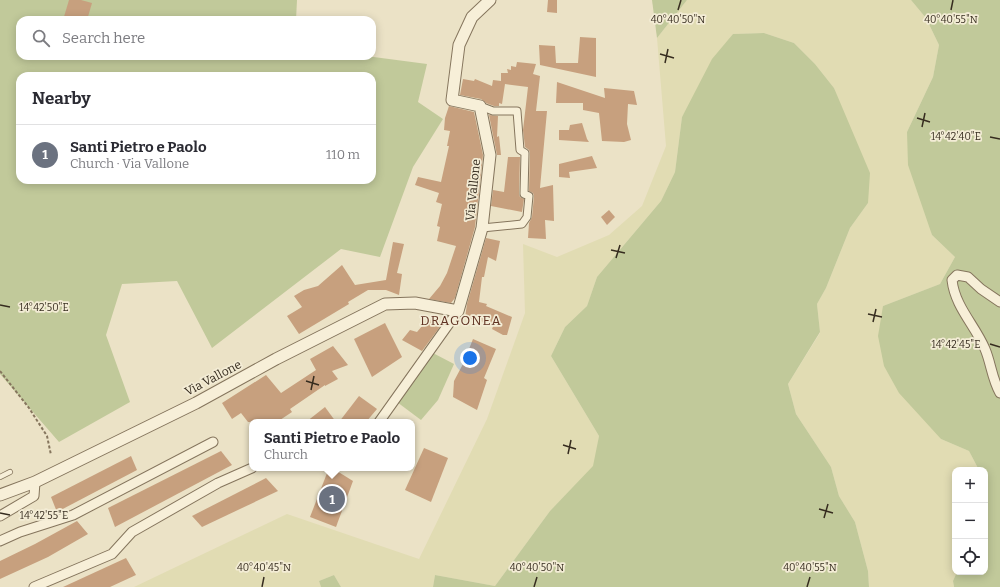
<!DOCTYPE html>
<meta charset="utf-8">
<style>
body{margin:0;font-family:Bitter,serif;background:#f2f2f3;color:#2b2b33}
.controls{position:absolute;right:12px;bottom:12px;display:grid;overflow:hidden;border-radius:8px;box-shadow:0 2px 10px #0003}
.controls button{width:36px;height:36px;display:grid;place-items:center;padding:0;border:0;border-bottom:1px solid #e1e1e2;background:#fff;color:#2b2b33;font:20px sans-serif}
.you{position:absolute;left:470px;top:358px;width:14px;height:14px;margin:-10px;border:3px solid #fff;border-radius:50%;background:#1a73e8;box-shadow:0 0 0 6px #1a73e833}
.badge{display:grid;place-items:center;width:26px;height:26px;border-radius:50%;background:#0f766e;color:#fff;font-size:13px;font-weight:700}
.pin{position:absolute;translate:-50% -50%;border:2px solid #fff;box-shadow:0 1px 4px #0006}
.popup{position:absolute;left:249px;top:419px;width:166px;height:52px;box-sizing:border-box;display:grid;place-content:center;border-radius:8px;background:#fff;filter:drop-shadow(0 1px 3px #0005);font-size:13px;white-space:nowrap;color:#7c7c81}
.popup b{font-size:15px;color:#2b2b33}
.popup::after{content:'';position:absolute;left:50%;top:100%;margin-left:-8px;border:8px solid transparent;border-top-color:#fff}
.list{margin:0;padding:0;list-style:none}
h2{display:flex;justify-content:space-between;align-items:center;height:52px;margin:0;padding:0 16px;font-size:17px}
h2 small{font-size:13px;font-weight:400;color:#7c7c81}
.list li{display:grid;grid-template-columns:26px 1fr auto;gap:12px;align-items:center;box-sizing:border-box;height:60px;padding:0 16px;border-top:1px solid #e1e1e2}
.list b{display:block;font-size:15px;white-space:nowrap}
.list p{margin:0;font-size:13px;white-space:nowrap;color:#7c7c81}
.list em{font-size:13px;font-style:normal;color:#7c7c81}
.icon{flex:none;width:22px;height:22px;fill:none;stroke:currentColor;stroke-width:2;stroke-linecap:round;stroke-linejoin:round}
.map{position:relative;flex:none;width:1000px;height:587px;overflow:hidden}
.search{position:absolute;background:#fff;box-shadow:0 2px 10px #0003;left:16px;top:16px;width:360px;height:44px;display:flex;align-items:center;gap:10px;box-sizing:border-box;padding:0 14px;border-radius:12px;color:#7c7c81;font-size:15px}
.panel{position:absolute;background:#fff;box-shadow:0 2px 10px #0003;left:16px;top:72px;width:360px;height:112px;border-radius:12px}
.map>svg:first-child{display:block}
.farmland{fill:#e1dcb3}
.green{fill:#c1c99a;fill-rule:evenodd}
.building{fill:#c7a07e}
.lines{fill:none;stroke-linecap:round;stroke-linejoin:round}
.service-casing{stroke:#85755d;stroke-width:6}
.pedestrian-casing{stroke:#85755d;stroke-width:9}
.minor-casing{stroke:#85755d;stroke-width:11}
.tertiary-casing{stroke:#85755d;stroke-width:13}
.path{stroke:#85755d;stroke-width:2;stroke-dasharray:3 2;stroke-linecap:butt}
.service{stroke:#f7efd8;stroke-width:4.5}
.pedestrian{stroke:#f7efd8;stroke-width:7}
.minor{stroke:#f7efd8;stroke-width:9}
.tertiary{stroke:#f7efd8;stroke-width:11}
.ticks{fill:none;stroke:#362c1f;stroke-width:1.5}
.labels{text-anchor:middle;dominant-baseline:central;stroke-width:3.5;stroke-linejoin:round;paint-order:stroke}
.street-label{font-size:12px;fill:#362c1f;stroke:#f3ecd5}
.neighbourhood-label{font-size:13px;letter-spacing:1px;fill:#603222;stroke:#f3ecd5}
.ticks-label{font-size:10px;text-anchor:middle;fill:#362c1f;stroke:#f3ecd5;stroke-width:3.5;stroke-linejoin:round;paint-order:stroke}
</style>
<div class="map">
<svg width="1000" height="587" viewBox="0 0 1000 587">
<rect width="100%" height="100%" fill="#ebe2c6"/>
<polygon class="farmland" points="687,0 911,0 926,18 939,45 933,77 907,132 932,235 955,257 940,284 883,306 941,439 969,451 979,470 955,470 955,572 957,572 953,581 954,587 869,587 868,571 855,522 839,496 831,467 796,414 788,384 820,333 817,304 826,288 850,228 868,203 834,88 815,64 794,43 764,33 733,34 682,117 675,172 661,201 597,277 587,306 565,327 551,356 599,436 594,466 550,511 495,586 435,575 433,587 341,587 334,575 319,581 321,587 134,587 287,514 419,559 487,419 525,313 523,244 557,257 609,235 642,206 666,146 657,38"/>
<g class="green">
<path d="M0,0H297L296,20H20V56H366L427,64L418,102L443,119L413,167L380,257L341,249L212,348L177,281L122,284L106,335L130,402L59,442L0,374ZM20,76H372V180H20Z"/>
<polygon points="652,0 687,0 657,38"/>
<polygon points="911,0 1000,0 1000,587 954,587 953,581 957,572 985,572 985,470 979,470 969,451 941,439 899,393 884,366 878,336 883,306 940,284 955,257 932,235 908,165 907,132 933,77 939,45 926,18"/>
<polygon points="764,33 794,43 815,64 834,88 870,173 868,203 850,228 826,288 817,304 820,332 788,384 796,414 831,467 839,496 855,522 868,571 869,587 433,587 435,575 495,586 550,511 593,466 599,436 551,356 565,327 587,306 597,277 661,201 675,172 682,117 712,59 733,34"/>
<polygon points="431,352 454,364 438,400 421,420 397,402"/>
<polygon points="334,575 341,587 321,587 319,581"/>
</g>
<g class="building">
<polygon points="69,0 81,0 92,3 87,20 63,20"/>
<polygon points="548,0 557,0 557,13 547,12"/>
<polygon points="580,37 596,38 596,77 540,65 539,45 555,46 556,63 578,63"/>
<polygon points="517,62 536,64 533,74 540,76 536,111 547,111 540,188 553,185 554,221 545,220 546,239 528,238 529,223 532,217 534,196 533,193 529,191 530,153 529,150 525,147 523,130 528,87 505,84 502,104 499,103 499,106 494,106 486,103 481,99 460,95 463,79 474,81 475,79 492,86 493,80 501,81 501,73 508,73 507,69 511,70 511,66 516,67"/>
<polygon points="557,82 605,98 604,88 634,91 637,105 628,104 627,124 631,140 624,142 602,141 599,113 583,110 583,103 556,103"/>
<polygon points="449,106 474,112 483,155 475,227 455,298 451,303 429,299 440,286 447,273 456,246 437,241 440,227 437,226 442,204 436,202 439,193 415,185 418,177 441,182 449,146 447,146 450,131 444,130 445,118"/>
<polygon points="489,115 498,116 497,137 499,136 501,155 497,155"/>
<polygon points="582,123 587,139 589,142 559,140 559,130 569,130 570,125"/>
<polygon points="592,156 597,168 569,172 570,178 559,177 559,164"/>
<polygon points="508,157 520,157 519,194 520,197 524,199 522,212 491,206 493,190 504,192"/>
<polygon points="609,210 615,217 607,225 601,217"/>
<polygon points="486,238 500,241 496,261 488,257 484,277 482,277 479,302 487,304 486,306 512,317 507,335 503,335 492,329 494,324 465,318 467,304"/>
<polygon points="393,242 404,244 397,273 402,274 399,295 386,290 368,290 348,302 349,304 299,334 287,316 302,307 294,296 304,290 318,286 342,265 355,285 386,280"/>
<polygon points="428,319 442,324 422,351 402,340 410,330 417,332"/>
<polygon points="385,323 402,357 372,377 354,339"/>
<polygon points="473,339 496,349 484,378 487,380 477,410 453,397 454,381 463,364"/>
<polygon points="333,346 348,365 332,371 338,379 325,386 325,385 290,409 292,412 277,422 248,422 241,413 232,419 222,403 266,375 281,393 316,370 310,359"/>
<polygon points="359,396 377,409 366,422 339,422"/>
<polygon points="325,407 336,422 306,422"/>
<polygon points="424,448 448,458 431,502 405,490"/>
<polygon points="221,451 232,465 115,527 108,508"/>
<polygon points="131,456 137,470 57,512 51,497"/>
<polygon points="329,468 332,468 353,481 336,527 310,517"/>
<polygon points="266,478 278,491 202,527 192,516"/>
<polygon points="77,521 88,534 48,557 0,579 0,561 35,544"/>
<polygon points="126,558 136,575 110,587 63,587"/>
</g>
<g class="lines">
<g class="service-casing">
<polyline id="service" points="0,477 10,472"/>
</g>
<g class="pedestrian-casing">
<polyline id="pedestrian" points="480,106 493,111 517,111 520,150 525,153 524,194 529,196 527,217 522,224 482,228"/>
</g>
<g class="minor-casing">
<g id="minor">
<path d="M1000,302L981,289L968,277L957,275L952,280C955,307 975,325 985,349C991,363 992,379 1000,393"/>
<polyline points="379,422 458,311"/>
<polyline points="0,516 34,496 35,482"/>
<polyline points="0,541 20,532 73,515 213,442"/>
<polyline points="34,587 112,554 132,532 218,483 252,468"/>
</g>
</g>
<g class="tertiary-casing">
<polyline id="tertiary" points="0,495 35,482 196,403 276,359 385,304 415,303 458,311 482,228 490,155 480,106 452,100 459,45 472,17 490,0"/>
</g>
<polyline class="path" points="0,371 29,408 47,436 51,455"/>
<use href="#service" class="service"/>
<use href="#pedestrian" class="pedestrian"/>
<use href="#minor" class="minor"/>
<use href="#tertiary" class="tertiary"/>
</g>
<path class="ticks" d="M678,10L681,0M951,10L953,0M660,54L674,58M665,63L668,49M917,118L930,122M922,127L925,113M990,137L1000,139M611,250L625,253M616,258L620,245M0,305L10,307M868,314L882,317M873,322L876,309M990,344L1000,347M306,381L319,385M311,390L314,376M563,445L576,449M568,454L571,440M819,509L833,513M0,513L10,515M824,518L828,504M262,587L264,577M534,587L537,577M807,587L810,577"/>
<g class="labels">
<g class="street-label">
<text transform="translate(473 190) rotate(-84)">Via Vallone</text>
<text transform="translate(213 378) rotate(-28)">Via Vallone</text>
</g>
<g class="neighbourhood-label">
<text x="461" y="320">DRAGONEA</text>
</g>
</g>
<g class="ticks-label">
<text x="678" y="23">40°40'50"N</text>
<text x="951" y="23">40°40'55"N</text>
<text x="956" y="140">14°42'40"E</text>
<text x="44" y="311">14°42'50"E</text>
<text x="956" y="348">14°42'45"E</text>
<text x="44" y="519">14°42'55"E</text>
<text x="264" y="571">40°40'45"N</text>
<text x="537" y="571">40°40'50"N</text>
<text x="810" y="571">40°40'55"N</text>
</g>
</svg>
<div class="controls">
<button>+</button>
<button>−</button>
<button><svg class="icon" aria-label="locate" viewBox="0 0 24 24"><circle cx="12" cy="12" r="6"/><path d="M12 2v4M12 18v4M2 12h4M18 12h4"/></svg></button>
</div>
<div class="you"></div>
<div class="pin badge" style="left:332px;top:499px;background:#6b7280">1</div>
<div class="popup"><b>Santi Pietro e Paolo</b>Church</div>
<div class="search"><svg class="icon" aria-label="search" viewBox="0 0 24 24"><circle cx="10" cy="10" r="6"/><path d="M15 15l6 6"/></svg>Search here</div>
<section class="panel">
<h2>Nearby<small></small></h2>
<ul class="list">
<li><span class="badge" style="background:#6b7280">1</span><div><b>Santi Pietro e Paolo</b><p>Church · Via Vallone</p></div><em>110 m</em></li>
</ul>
</section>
</div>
